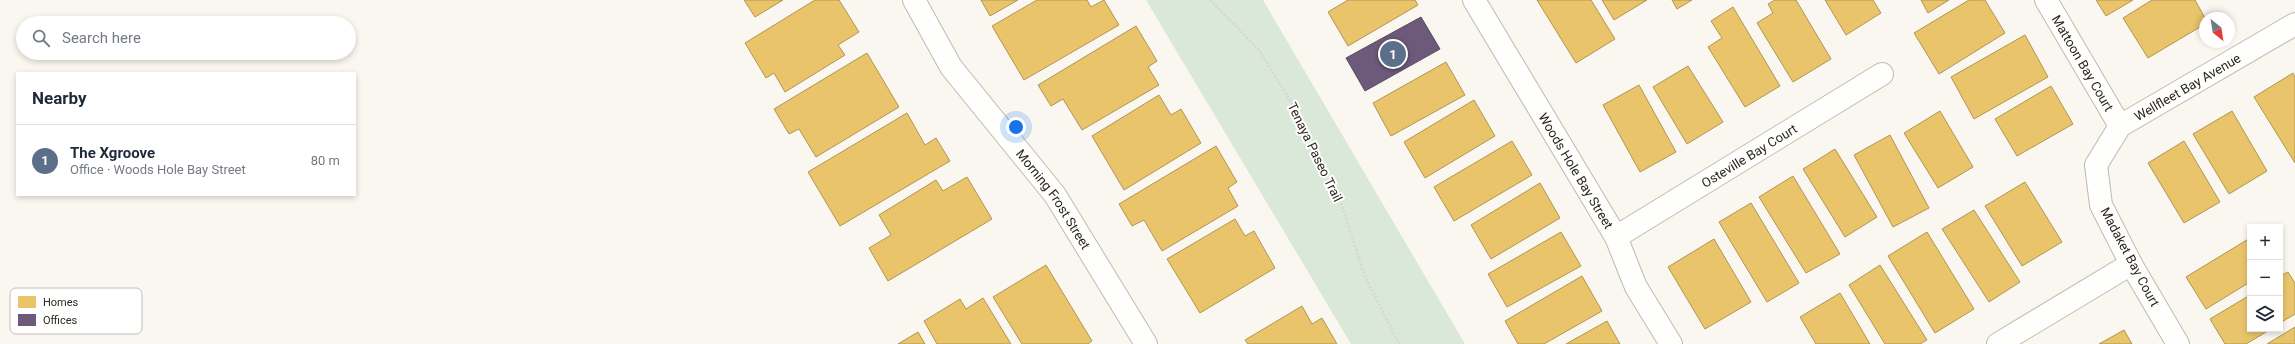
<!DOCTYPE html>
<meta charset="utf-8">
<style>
body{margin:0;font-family:Roboto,sans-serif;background:#f2f2f3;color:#1f2937}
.controls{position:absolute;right:12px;bottom:12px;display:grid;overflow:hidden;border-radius:0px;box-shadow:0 2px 6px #0003}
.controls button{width:36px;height:36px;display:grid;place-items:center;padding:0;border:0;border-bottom:1px solid #e0e1e3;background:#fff;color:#1f2937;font:20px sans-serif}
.compass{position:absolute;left:2199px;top:12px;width:36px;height:36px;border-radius:50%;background:#fff;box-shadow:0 2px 6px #0003;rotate:150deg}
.you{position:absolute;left:1016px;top:127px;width:14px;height:14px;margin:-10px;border:3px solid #fff;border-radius:50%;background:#1a73e8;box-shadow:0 0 0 6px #1a73e833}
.badge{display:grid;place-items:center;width:26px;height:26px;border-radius:50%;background:#d93025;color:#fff;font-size:13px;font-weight:700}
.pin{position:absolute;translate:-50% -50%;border:2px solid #fff;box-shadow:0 1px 4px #0006}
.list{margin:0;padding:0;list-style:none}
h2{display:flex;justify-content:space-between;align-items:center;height:52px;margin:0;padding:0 16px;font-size:17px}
h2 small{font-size:13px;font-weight:400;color:#747a83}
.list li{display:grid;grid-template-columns:26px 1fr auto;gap:12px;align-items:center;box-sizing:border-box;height:72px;padding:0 16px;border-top:1px solid #e0e1e3}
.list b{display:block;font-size:15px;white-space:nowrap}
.list p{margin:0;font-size:13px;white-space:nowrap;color:#747a83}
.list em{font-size:13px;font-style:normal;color:#747a83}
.icon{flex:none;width:22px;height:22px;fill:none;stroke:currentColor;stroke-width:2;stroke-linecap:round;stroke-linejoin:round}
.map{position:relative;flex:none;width:2295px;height:344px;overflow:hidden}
.search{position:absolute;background:#fff;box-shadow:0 2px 6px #0003;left:16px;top:16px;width:340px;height:44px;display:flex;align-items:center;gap:10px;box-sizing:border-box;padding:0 14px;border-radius:22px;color:#747a83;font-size:15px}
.panel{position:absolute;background:#fff;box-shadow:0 2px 6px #0003;left:16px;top:72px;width:340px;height:124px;border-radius:0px}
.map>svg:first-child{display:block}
.green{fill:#dae8da}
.homes{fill:#e9c46a;stroke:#b19552}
.offices{fill:#6d597a;stroke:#5a4a5e}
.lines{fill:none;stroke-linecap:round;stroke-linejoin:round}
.minor-casing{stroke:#bfbab2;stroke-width:24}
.path{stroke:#d7d6d4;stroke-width:2.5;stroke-dasharray:2 2;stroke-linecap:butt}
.minor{stroke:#fefefd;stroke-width:22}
.labels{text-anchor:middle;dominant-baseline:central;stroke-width:4;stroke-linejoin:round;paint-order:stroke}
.street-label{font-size:13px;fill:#2d271b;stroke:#fff}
.key{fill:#fff;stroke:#c0bebb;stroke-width:1}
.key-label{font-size:11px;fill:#2d271b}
</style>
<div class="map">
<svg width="2295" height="344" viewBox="0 0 2295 344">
<rect width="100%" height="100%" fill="#faf7f0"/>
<polygon class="green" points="1146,0 1263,0 1465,344 1351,344"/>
<g class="homes">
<polygon points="744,0 783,0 755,17"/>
<polygon points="815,0 839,0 859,32 838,45 845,55 785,92 774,73 766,78 745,43"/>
<polygon points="981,0 1018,0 990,16"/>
<polygon points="1037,0 1087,0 1091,7 1104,0 1119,25 1024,80 992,26"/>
<polygon points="1348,0 1415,0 1418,5 1348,46 1328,12"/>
<polygon points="1537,0 1591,0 1615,39 1576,63"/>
<polygon points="1602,0 1647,0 1614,20"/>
<polygon points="1672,0 1692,0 1677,9"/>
<polygon points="1775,0 1796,0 1831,59 1793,82 1757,23 1773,13 1768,4"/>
<polygon points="1825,0 1873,0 1881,13 1846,35"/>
<polygon points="1921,0 1949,0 1928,13"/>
<polygon points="1969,0 1985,0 2005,33 1939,74 1914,33"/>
<polygon points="2096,0 2133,0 2106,16"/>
<polygon points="2152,0 2195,0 2205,18 2205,24 2148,58 2123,18"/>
<polygon points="1733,7 1780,86 1745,107 1708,47 1722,38 1711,21"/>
<polygon points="1136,26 1157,61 1148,67 1159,85 1082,130 1063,99 1051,106 1038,85"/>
<polygon points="2025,35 2048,77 1974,119 1951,77"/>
<polygon points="867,53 899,107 816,157 799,129 789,134 774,109"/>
<polygon points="1446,62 1465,95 1391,136 1373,103"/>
<polygon points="1688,66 1723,122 1687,144 1653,87"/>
<polygon points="2293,73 2295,77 2295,163 2254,97"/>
<polygon points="1639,85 1676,152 1640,172 1603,105"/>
<polygon points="2051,86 2073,124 2017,156 1995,119"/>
<polygon points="1159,95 1171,115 1181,109 1201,143 1124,190 1092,136"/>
<polygon points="1474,100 1495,136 1425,178 1404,142"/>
<polygon points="1940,111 1973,167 1938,188 1904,133"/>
<polygon points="2232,111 2267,171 2229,194 2193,134"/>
<polygon points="907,113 925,145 936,138 950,161 840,226 808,172"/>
<polygon points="1890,135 1929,208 1893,227 1854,155"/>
<polygon points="1512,141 1532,175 1454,221 1434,187"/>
<polygon points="2184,141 2220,202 2184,223 2148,163"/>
<polygon points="1216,146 1237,182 1228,188 1238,206 1162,251 1144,220 1132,226 1119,204"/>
<polygon points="1835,149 1877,217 1845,237 1803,169"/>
<polygon points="1793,176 1840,254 1806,273 1759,197"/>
<polygon points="967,177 992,219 888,281 869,248 891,235 879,215 936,180 943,191"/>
<polygon points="2025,182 2062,242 2022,266 1985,206"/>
<polygon points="1540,183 1560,218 1491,259 1471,225"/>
<polygon points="1751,203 1799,283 1767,302 1719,222"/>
<polygon points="1974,210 2020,282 1989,302 1942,229"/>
<polygon points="1235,219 1245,236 1254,231 1275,268 1200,313 1167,259"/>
<polygon points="1561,232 1581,266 1507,307 1488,274"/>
<polygon points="1927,232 1974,309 1935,333 1888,256"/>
<polygon points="2250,238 2250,282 2206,309 2186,277"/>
<polygon points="1714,239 1751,302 1705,329 1668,267"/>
<polygon points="1046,265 1092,341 1088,344 1022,344 993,297"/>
<polygon points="1880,265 1927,340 1920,344 1885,344 1849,285"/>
<polygon points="2288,272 2295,283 2295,314 2280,323 2280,276"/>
<polygon points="1582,276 1602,311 1544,344 1518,344 1505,321"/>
<polygon points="1840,293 1870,344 1816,344 1800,317"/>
<polygon points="2250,295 2250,329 2271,329 2246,344 2225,344 2210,319"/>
<polygon points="983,298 1011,344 937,344 924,321 960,299 966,309"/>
<polygon points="1302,306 1312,324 1322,318 1337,344 1248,344 1245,340"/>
<polygon points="1607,321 1620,344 1566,344"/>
<polygon points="2295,327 2295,344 2267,344"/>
<polygon points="2124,330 2132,344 2099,344"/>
<polygon points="918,332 925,344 898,344"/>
</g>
<polygon class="offices" points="1421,17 1440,49 1365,91 1346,58"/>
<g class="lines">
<g class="minor-casing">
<g id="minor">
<path id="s1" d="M914,0L951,67L1055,195L1146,344"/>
<path id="s2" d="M1474,0L1616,237L1636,287L1671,344"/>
<path id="s3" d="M2046,0L2120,126"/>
<path id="s4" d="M1616,237L1882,74"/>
<polyline points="1998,344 2131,264"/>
<path id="s5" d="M2178,344L2131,264L2101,205L2096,165L2120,126L2295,24"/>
</g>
</g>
<polyline class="path" points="1210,0 1259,50 1299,115 1321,157 1341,203 1365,277 1399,344"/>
<use href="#minor" class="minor"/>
</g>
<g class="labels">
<g class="street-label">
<text stroke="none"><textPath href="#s3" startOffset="73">Mattoon Bay Court</textPath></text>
<text stroke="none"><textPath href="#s5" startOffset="323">Wellfleet Bay Avenue</textPath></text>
<text transform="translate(1315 152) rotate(64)">Tenaya Paseo Trail</text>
<text stroke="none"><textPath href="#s4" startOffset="156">Osteville Bay Court</textPath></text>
<text stroke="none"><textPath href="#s2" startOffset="199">Woods Hole Bay Street</textPath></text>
<text stroke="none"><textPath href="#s1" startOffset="244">Morning Frost Street</textPath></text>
<text transform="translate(2130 257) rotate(62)">Madaket Bay Court</text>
</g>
</g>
<rect x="10" y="288" width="132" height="46" rx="6" class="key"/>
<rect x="18" y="296" width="18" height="12" fill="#e9c46a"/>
<rect x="18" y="314" width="18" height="12" fill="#6d597a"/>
<g class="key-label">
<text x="43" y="306">Homes</text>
<text x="43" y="324">Offices</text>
</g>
</svg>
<div class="controls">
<button>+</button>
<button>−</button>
<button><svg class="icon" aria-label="layers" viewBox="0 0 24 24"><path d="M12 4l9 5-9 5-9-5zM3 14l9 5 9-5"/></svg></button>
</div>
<svg class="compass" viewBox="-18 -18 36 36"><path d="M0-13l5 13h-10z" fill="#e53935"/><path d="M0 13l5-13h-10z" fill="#747a83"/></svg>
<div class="you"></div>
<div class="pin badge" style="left:1393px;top:54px;background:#5c6f8a">1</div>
<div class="search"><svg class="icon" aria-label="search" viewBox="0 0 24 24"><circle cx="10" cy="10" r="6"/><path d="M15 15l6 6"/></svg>Search here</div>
<section class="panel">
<h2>Nearby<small></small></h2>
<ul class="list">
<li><span class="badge" style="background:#5c6f8a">1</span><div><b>The Xgroove</b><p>Office · Woods Hole Bay Street</p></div><em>80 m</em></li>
</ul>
</section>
</div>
